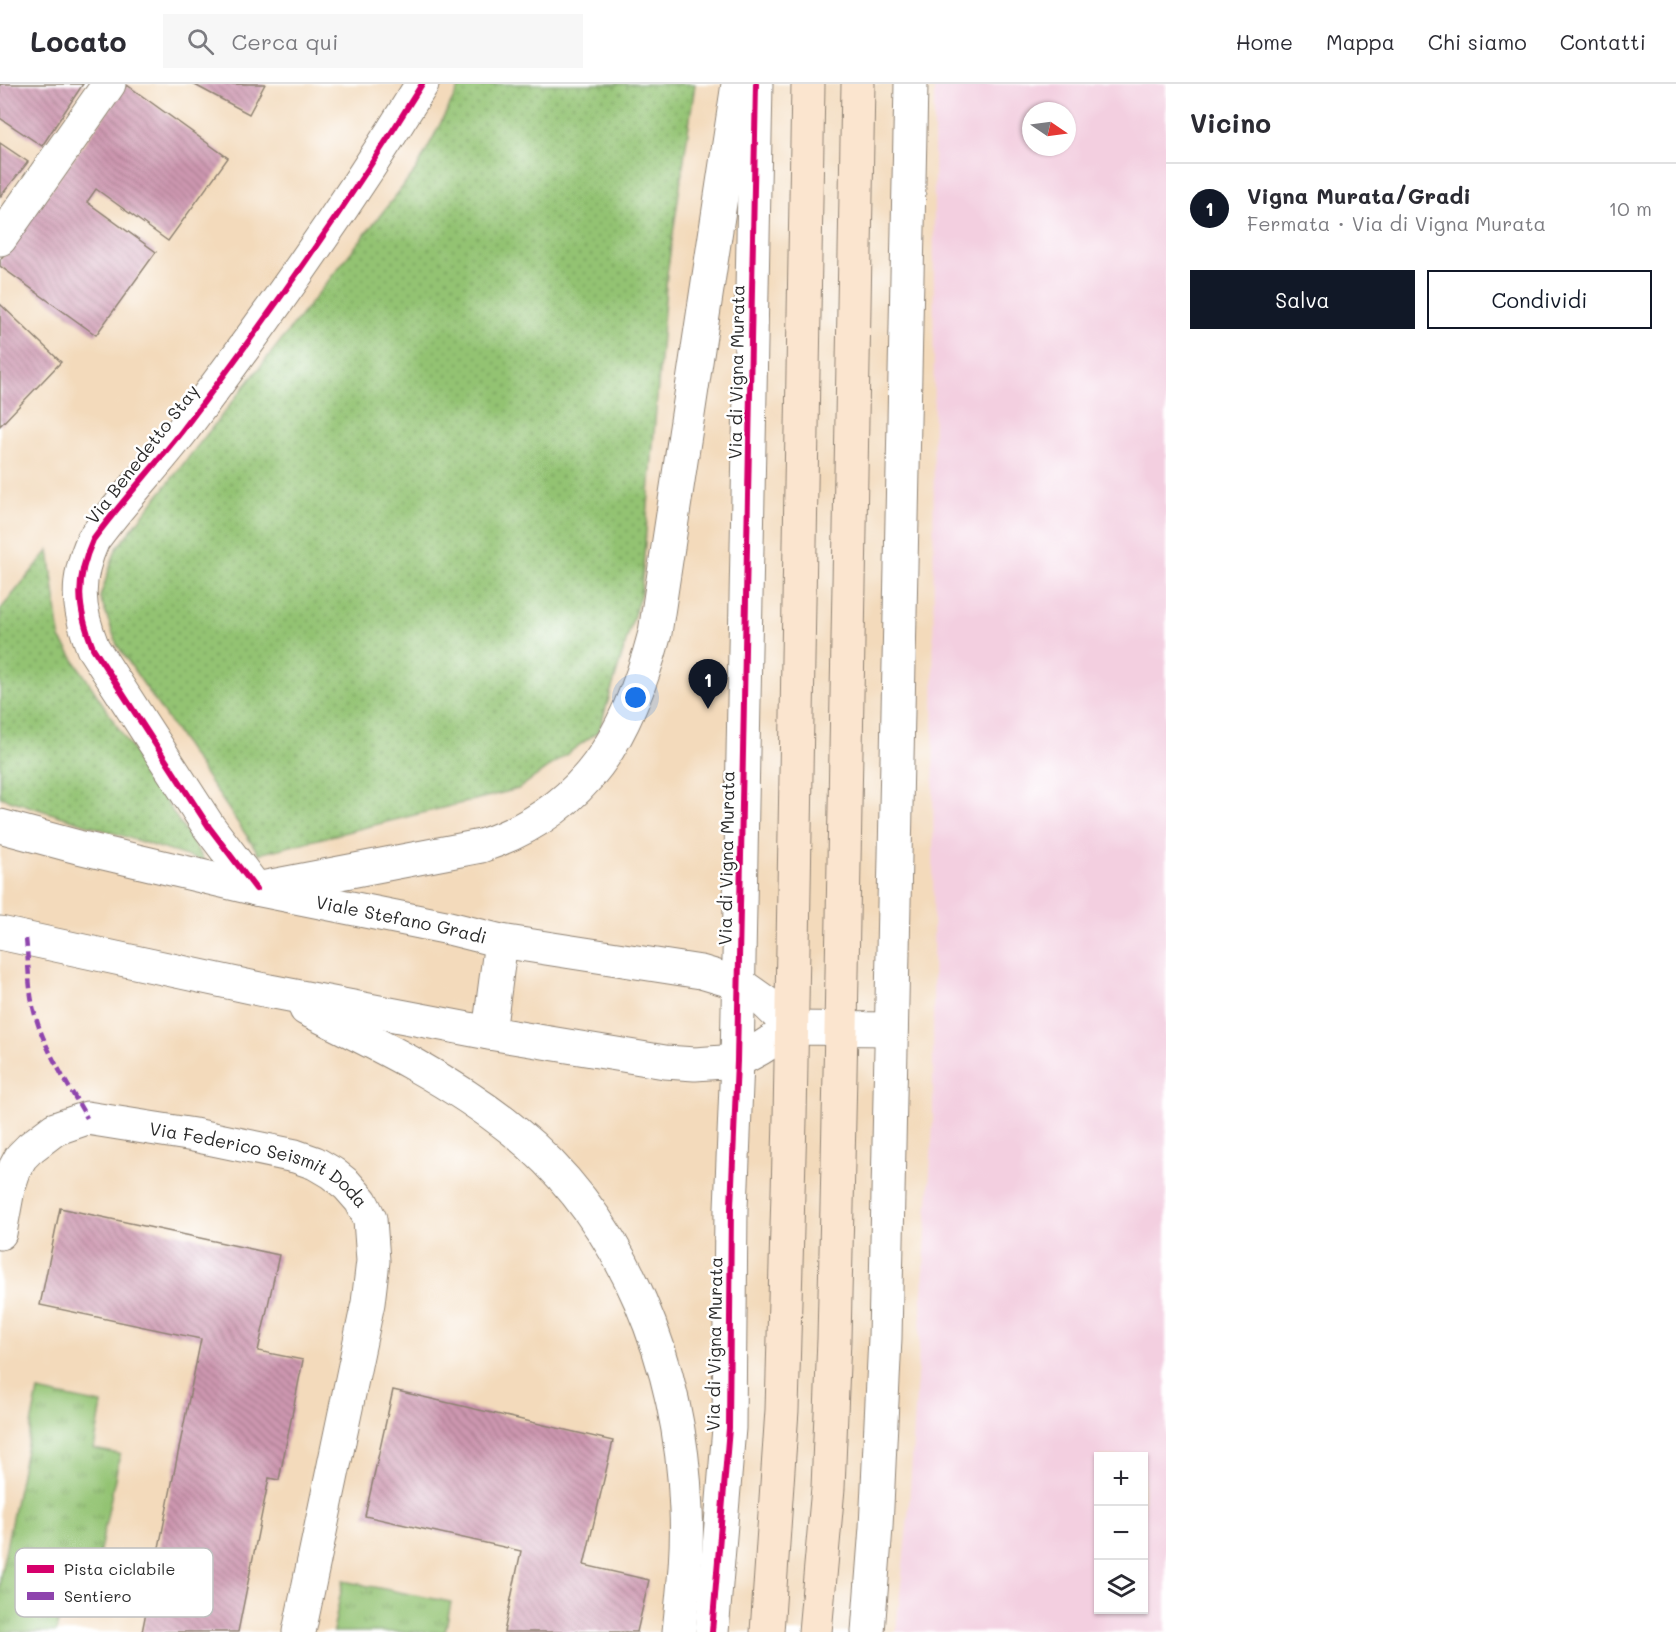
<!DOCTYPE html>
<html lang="it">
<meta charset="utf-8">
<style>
body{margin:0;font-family:Mali,sans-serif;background:#f7f7f7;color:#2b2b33}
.controls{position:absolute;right:18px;bottom:18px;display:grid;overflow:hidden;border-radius:0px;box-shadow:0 2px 4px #0004}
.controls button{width:54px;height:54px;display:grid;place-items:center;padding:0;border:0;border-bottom:2px solid #e1e1e2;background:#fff;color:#2b2b33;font:30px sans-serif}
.compass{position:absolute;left:1022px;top:18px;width:54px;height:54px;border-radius:50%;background:#fff;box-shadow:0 2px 4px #0004;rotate:103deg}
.you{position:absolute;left:636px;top:614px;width:21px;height:21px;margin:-15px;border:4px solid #fff;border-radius:50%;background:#1a73e8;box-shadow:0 0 0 9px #1a73e833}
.badge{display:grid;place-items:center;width:39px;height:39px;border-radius:50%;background:#111827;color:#fff;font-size:20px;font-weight:700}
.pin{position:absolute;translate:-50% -50px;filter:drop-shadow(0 2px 3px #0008)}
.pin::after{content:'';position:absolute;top:32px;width:21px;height:18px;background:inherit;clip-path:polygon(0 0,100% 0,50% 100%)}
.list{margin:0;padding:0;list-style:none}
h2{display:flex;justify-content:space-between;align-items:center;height:78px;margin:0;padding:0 24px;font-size:26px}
h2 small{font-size:20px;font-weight:400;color:#7c7c81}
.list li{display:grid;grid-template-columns:39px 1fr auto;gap:18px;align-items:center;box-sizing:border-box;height:90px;padding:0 24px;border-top:2px solid #e1e1e2}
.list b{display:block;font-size:22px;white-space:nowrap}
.list p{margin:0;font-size:20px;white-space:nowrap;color:#7c7c81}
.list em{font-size:20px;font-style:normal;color:#7c7c81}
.actions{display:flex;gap:12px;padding:18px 24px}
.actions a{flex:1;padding:14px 0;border:2px solid #111827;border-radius:0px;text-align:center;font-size:21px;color:#111827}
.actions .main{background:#111827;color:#fff}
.icon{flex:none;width:33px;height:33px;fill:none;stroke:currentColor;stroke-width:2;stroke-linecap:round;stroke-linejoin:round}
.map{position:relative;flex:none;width:1166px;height:1548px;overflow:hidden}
header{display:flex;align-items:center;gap:36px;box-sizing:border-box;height:84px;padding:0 30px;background:#fff;border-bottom:2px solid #e1e1e2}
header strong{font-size:28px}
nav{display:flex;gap:33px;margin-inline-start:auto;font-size:21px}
.search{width:420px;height:54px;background:#f7f7f7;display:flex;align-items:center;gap:15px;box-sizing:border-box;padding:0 21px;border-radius:0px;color:#7c7c81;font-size:22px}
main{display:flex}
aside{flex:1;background:#fff}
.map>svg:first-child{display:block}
.built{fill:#f3cfe0;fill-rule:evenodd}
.grass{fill:url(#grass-tufts);stroke:#5f774e;stroke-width:1.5}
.garden{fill:url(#garden-dots);stroke:#5f774e;stroke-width:1.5}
.building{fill:url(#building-back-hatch)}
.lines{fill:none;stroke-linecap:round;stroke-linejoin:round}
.street-casing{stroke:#8f8273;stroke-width:35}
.secondary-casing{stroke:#8f8273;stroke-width:35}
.street{stroke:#fff;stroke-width:33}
.secondary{stroke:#fbe5cf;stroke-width:33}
.quiet{stroke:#8e44ad;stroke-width:4.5;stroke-dasharray:9 4.5;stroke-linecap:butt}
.cycleway-casing{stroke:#fff;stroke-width:10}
.cycleway{stroke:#d6006c;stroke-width:6}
.labels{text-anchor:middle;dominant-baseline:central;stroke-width:5;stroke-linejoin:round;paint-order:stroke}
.street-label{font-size:18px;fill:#2b2b2b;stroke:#fff}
.key{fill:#fff;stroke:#bfbfbf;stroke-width:1.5}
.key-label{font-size:16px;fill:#2b2b2b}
</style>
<header>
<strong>Locato</strong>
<div class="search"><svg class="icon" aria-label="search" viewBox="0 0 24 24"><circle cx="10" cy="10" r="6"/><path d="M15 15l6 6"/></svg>Cerca qui</div>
<nav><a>Home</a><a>Mappa</a><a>Chi siamo</a><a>Contatti</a></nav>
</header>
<main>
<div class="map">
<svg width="1166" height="1548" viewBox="0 0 1166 1548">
<defs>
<pattern id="grass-tufts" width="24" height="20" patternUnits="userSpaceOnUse" patternTransform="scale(1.5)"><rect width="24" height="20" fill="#93c372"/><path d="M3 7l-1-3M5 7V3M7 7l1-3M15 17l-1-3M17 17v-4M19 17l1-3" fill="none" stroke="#789f5e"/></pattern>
<pattern id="garden-dots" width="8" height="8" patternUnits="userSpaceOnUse" patternTransform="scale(1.5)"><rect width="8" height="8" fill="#93c372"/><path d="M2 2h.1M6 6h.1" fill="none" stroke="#789f5e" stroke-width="1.8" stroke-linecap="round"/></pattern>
<pattern id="building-back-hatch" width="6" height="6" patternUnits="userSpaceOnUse" patternTransform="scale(1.5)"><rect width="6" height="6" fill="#cd97b0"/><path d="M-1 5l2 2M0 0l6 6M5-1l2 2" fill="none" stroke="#a77b8f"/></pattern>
</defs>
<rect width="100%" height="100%" fill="#fff"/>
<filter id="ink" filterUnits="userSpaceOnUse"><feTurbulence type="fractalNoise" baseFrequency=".0167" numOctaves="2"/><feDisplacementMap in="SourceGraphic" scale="12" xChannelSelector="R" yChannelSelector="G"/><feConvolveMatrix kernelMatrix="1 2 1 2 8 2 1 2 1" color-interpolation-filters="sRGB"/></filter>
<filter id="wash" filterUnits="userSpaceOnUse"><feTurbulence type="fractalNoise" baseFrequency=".008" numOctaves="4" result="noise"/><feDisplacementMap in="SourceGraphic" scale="24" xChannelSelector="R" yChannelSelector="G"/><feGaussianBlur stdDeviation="1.35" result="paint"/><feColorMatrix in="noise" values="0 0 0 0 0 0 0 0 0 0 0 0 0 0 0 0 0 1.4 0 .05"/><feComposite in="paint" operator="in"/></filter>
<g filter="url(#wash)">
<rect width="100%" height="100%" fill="#f3dabb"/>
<path class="built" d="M934,0H1166V1548H896L909,1422L933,1040ZM1031,27H1067V63H1031ZM1098,1372H1144V1526H1098Z"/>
<g class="grass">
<polygon points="38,1307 102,1320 94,1365 120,1370 88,1525 62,1520 56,1548 0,1548 0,1493"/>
<polygon points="343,1497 451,1518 445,1548 333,1548"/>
</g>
<g class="garden">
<polygon points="461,0 695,0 667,190 641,508 599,647 518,705 259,770 117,561 100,513 116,465 416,86"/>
<polygon points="49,466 60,554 205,778 0,713 0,526"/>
</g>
<g id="blocks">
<g class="building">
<polygon points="0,0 83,0 42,62 0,34"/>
<polygon points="193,0 265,0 249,30"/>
<polygon points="127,1 228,74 168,157 96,105 87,118 156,168 96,251 0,182 0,176"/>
<polygon points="0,59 28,78 0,113"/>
<polygon points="0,220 61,278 0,342"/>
<polygon points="60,1124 279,1171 258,1267 303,1276 279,1396 269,1394 238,1548 142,1548 201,1255 40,1221"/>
<polygon points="393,1306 613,1357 584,1481 649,1496 637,1548 504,1548 521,1467 365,1432"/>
</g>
</g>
</g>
<g filter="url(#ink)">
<use href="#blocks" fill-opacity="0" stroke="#8f8273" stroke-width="1.5"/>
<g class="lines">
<g class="street-casing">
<g id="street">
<polyline points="0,155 109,0"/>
<path id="s1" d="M0,742L78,763L256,805L445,843L501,857L701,888L738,899L765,918L792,944"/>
<path d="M256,805L481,762C587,727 628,651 655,549L738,0"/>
<path d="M256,805L209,743L93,564C77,524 75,496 93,456C120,419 153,384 182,347C267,235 348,120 422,0"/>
<polyline points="0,849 269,907 489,949 665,978 695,980 737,977 761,964 792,944 891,945"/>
<path d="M306,925C377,960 451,996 513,1046C626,1137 681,1283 686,1426C688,1467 683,1507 679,1548"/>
<polyline points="489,949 501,857"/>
<path id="s2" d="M0,1149L8,1105L15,1084L21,1073L30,1064L55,1045L87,1034L194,1051L295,1072L315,1079L332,1089L347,1101L361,1117L370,1135L373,1177L368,1219L299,1548"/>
<polyline points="712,1548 729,1344 731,1124 737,977 756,0"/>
<polyline points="868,1548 876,1443 885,1254 911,0"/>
</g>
</g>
<g class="secondary-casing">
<g id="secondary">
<polyline points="767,1548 782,1326 790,1035 808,0"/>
<polyline points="815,1548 828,1404 834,1255 841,945 858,0"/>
</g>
</g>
<use href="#street" class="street"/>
<use href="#secondary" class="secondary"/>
<path class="quiet" d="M26,855C29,881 28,909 36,934C47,970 69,1002 87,1034"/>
<g class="cycleway-casing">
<g id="cycleway">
<path d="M256,805L209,743L93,564C77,524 75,496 93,456C120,419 153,384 182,347C267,235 348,120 422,0"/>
<polyline points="712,1548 729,1344 731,1124 737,977 756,0"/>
</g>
</g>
<use href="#cycleway" class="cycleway"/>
</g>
</g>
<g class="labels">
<g class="street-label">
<text transform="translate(736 288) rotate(-89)">Via di Vigna Murata</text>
<text transform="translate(142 370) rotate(-52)">Via Benedetto Stay</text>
<text transform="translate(726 774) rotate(-89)">Via di Vigna Murata</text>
<text stroke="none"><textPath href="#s1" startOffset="412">Viale Stefano Gradi</textPath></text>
<text stroke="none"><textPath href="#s2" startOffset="338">Via Federico Seismit Doda</textPath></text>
<text transform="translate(714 1260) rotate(-89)">Via di Vigna Murata</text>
</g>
</g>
<rect x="15" y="1464" width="198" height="69" rx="9" class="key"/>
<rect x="27" y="1481" width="27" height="8" fill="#d6006c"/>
<rect x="27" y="1508" width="27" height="8" fill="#8e44ad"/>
<g class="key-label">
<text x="64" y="1491">Pista ciclabile</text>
<text x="64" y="1518">Sentiero</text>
</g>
</svg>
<div class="controls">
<button>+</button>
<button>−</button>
<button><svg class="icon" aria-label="layers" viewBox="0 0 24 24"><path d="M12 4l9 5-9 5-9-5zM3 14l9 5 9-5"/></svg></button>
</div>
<svg class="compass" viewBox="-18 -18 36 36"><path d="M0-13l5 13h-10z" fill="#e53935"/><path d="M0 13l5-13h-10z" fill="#7c7c81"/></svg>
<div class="you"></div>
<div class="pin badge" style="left:708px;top:625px">1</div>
</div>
<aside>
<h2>Vicino<small></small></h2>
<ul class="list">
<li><span class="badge">1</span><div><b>Vigna Murata/Gradi</b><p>Fermata · Via di Vigna Murata</p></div><em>10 m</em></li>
</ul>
<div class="actions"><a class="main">Salva</a><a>Condividi</a></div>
</aside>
</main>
